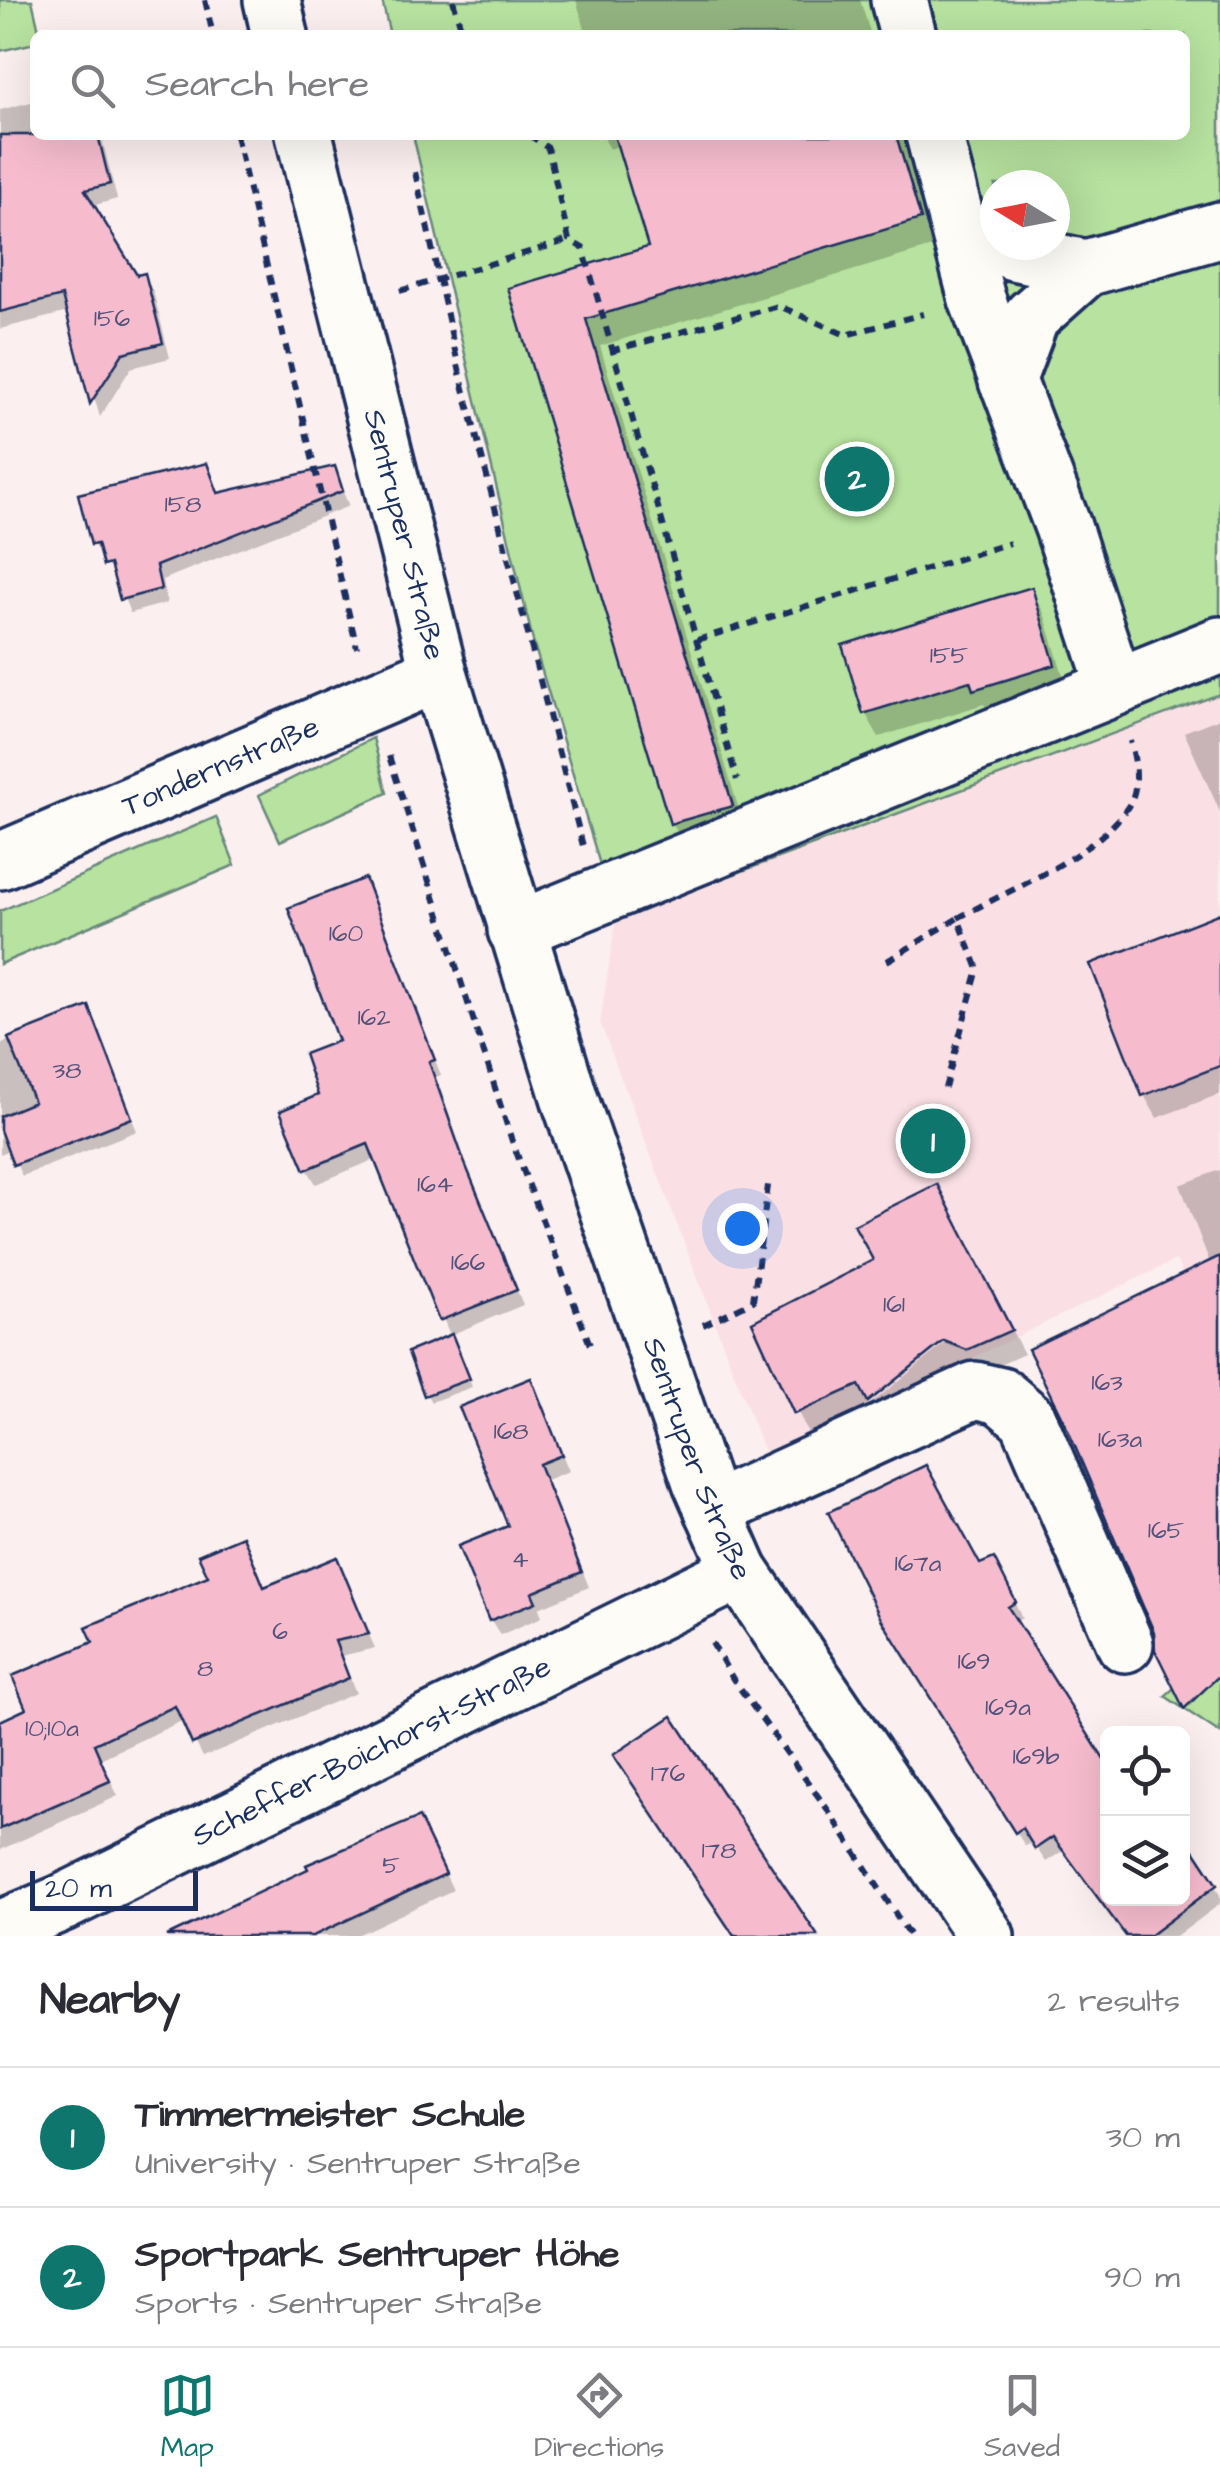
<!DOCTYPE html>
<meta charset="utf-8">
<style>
body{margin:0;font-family:"Architects Daughter",sans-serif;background:#f7f7f7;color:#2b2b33}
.controls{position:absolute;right:30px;bottom:30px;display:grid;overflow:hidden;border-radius:15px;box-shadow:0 10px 40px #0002}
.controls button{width:90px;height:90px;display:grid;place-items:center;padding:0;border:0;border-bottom:2px solid #e1e1e2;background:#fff;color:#2b2b33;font:50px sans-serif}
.compass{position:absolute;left:980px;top:170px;width:90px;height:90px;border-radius:50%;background:#fff;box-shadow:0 10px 40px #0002;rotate:280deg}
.scale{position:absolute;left:30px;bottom:25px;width:168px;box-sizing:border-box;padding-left:10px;border:5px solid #1b2f5e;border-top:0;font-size:28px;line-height:35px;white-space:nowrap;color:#1b2f5e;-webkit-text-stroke:8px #fdfcf7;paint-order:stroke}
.you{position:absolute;left:742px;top:1228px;width:35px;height:35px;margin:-25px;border:8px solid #fff;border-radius:50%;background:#1a73e8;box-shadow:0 0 0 15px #1a73e833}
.badge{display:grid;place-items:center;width:65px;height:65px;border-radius:50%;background:#0f766e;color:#fff;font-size:32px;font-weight:700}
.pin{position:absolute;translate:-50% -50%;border:5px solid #fff;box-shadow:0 2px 10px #0006}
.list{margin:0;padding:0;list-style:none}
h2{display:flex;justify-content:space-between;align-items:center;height:130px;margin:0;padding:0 40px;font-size:42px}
h2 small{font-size:32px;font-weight:400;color:#7c7c81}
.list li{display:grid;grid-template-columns:65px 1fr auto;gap:30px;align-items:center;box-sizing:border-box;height:140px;padding:0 40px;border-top:2px solid #e1e1e2}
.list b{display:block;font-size:38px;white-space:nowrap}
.list p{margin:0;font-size:32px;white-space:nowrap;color:#7c7c81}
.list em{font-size:32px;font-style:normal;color:#7c7c81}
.icon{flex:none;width:55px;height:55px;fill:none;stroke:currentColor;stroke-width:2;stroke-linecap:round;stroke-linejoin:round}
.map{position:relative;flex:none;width:1220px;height:1936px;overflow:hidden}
.search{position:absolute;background:#fff;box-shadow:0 10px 40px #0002;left:30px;right:30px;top:30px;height:110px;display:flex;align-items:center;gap:25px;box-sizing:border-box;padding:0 35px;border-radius:15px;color:#7c7c81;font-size:38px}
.sheet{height:410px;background:#fff}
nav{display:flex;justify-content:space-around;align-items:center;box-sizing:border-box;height:140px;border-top:2px solid #e1e1e2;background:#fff;font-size:28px;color:#7c7c81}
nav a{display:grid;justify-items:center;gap:5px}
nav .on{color:#0f766e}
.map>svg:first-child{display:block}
.built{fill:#fae0e5}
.green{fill:#b7e29f;stroke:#69887e;stroke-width:2.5;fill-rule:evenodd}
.shadow{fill:#0003;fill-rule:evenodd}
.building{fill:#f6bcce;stroke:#1b2f5e;stroke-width:2.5}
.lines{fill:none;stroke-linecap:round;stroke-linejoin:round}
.minor-casing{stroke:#1b2f5e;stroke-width:62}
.path{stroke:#1b2f5e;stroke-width:6;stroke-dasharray:10 8;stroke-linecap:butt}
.minor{stroke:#fdfcf7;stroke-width:55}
.labels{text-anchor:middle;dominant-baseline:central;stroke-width:8;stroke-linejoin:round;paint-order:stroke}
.number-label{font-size:25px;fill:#52527a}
.street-label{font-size:30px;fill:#1b2f5e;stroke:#fdfcf7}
</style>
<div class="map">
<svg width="1220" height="1936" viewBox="0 0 1220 1936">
<rect width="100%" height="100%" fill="#fcefef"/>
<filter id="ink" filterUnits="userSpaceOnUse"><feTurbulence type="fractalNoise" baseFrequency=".01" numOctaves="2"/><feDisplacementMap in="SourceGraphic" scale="20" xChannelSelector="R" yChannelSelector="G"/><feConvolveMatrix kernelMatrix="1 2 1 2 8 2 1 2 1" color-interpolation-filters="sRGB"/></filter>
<g filter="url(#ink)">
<polygon class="built" points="1220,694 1220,1353 1176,1260 766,1457 600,1023 616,918"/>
<g class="green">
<polygon points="0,0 32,0 40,35 35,35 35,43 0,51"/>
<path d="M382,0H1220V694L616,918L533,641L413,135H1185V35H390ZM995,185H1055V245H995Z"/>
<polygon points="373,738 387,793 280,841 259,795"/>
<polygon points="216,817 235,865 0,964 0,911"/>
<polygon points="1220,1647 1220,1733 1165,1696"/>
</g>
<g class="shadow">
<polygon points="576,0 860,0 871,35 578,35 586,32"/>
<polygon points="35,101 35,135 101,135 117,199 92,206 136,278 144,276 153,291 170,358 131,368 100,417 68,312 0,329 0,110"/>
<polygon points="602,135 901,135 935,246 600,346 746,833 688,850 672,823 511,290 652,248 620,145 610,149"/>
<polygon points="206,465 220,496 333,469 349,506 162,580 167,603 130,613 116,578 93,544"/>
<polygon points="1031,590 1044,613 1067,688 989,713 984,704 879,737 865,713"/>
<polygon points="1220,718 1220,812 1184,732"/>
<polygon points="364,881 441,1075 436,1077 471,1179 523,1305 450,1335 376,1159 316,1184 307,1169 322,1097 341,1042"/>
<polygon points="1220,918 1220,1094 1157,1118 1144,1095"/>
<polygon points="88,1009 137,1131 22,1176 10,1150 0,1154 0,1044"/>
<polygon points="1220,1170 1220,1673 1176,1687 1070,1429 1210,1263 1180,1185"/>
<path d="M949,1211L1024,1354L982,1373L958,1363L883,1424L810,1437L755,1323L876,1261ZM952,1331L955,1335L867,1407V1400Z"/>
<polygon points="456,1345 472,1387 431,1402 427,1395"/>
<polygon points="538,1396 569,1471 546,1480 589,1587 539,1608 542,1617 500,1635 491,1620"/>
<polygon points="242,1539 265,1590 336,1560 375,1648 341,1656 356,1693 203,1757 184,1720 100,1759 118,1796 0,1850 0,1733 49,1755 96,1643 211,1577"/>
<polygon points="980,1567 1002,1576 1022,1618 1014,1623 1108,1898 1182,1898 1189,1847 1220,1895 1220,1904 1177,1936 1127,1936 1064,1850 1046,1862 1032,1842 1025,1846 892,1635"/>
<polygon points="427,1836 453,1890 355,1936 169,1936"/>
</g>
<g class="building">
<polygon points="0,135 98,135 110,184 85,190 137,275 145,273 163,343 123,353 90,404 62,296 0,312"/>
<polygon points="614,135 896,135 921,219 586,319 733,806 670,824 508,288 648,247"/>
<polygon points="207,463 218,493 335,466 343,491 156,566 161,589 120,600 110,564 103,566 97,544 91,545 78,494"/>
<polygon points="1032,587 1055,665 973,690 970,681 863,714 842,645"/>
<polygon points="365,878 435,1060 429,1062 464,1161 517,1290 439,1321 368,1144 305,1170 280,1111 318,1095 304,1054 338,1041 288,908"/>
<polygon points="1220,913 1220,1066 1142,1096 1090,964"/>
<polygon points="89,1006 132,1118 13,1165 0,1130 0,1116 34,1102 8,1038"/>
<polygon points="937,1184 1012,1330 967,1350 944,1341 868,1402 859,1385 794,1414 752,1322 873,1260 854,1225"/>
<polygon points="1220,1256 1220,1675 1184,1709 1155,1650 1154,1632 1068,1430 1028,1349"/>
<polygon points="452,1334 470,1379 424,1396 408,1352"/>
<polygon points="531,1378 562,1455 539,1464 582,1572 532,1593 536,1602 489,1621 458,1546 508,1526 459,1407"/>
<polygon points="926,1465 980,1564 994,1558 1016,1602 1008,1607 1108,1766 1108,1898 1182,1898 1182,1849 1190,1844 1217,1885 1149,1936 1126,1936 1053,1837 1035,1849 1022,1828 1015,1833 881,1619 828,1512"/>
<polygon points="243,1536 264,1587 337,1557 369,1634 335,1641 349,1678 192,1744 175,1706 94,1744 110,1781 0,1829 0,1721 26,1709 12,1676 93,1642 86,1627 208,1576 198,1555"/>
<polygon points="672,1716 722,1792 818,1936 734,1936 613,1755"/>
<polygon points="419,1817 446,1874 313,1936 167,1936 308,1869 306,1865"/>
</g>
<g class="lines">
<g class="minor-casing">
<g id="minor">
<polyline points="272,0 280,35"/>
<polyline points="899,0 908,35"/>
<path id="s1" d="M304,135L439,673L570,1100L701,1482L740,1571L986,1936"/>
<polyline points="934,135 977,299 1063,527 1115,687"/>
<polyline points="1001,245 1013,252 1086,268"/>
<polyline points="1007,381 1031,317 1086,268 1220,230"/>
<path id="s2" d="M0,861L439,673"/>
<polyline points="516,930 1220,645"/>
<polyline points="713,1510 975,1390 1001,1396 1028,1419 1125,1644"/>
<path id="s3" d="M0,1929L62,1903L740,1571"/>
</g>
</g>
<g class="path">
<polyline points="205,0 213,35"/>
<polyline points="453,0 463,35"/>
<polyline points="236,135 357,648"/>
<polyline points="529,135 548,148 569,240 583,248 737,780"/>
<polyline points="415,172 460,373 583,846"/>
<polyline points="400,291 569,240"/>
<polyline points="610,351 779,306 846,335 923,314"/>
<polyline points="697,640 1010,543"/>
<polyline points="389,756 512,1141 590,1345"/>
<path d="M958,918C1010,889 1094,857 1127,808C1141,788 1136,762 1130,741"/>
<polyline points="887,961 958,918 978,969 945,1088"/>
<polyline points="703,1325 753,1301 769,1178"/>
<polyline points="712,1643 733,1679 828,1810 910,1936"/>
</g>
<use href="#minor" class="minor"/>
</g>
</g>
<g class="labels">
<g class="number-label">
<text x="112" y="318">156</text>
<text x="183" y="504">158</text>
<text x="949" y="655">155</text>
<text x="346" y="933">160</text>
<text x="374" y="1017">162</text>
<text x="67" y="1070">38</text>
<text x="435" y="1184">164</text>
<text x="468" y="1262">166</text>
<text x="894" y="1304">161</text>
<text x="1107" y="1382">163</text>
<text x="511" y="1431">168</text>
<text x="1120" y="1439">163a</text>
<text x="1166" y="1530">165</text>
<text x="520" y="1559">4</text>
<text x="918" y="1563">167a</text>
<text x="280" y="1631">6</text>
<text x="974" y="1661">169</text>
<text x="205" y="1668">8</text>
<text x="1008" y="1707">169a</text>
<text x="52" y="1728">10;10a</text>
<text x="1036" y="1756">169b</text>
<text x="668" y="1773">176</text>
<text x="719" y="1850">178</text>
<text x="391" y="1865">5</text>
</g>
<g class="street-label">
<text stroke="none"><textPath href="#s1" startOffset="412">Sentruper Straße</textPath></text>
<text stroke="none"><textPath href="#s2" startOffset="240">Tondernstraße</textPath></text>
<text stroke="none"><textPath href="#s1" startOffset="1382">Sentruper Straße</textPath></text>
<text stroke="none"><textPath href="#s3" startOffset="412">Scheffer-Boichorst-Straße</textPath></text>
</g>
</g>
</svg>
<div class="controls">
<button><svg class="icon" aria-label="locate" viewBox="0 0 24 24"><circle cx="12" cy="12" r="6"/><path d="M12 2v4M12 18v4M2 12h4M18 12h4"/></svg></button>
<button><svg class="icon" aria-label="layers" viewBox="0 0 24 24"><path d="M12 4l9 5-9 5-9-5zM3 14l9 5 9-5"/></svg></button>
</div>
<svg class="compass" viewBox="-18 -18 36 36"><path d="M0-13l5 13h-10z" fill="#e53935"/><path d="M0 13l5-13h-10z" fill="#7c7c81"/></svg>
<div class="scale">20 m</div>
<div class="you"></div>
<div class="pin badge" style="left:933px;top:1141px">1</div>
<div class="pin badge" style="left:857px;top:479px">2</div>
<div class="search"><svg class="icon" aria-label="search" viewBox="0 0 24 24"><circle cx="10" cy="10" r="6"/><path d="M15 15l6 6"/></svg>Search here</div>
</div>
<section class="sheet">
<h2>Nearby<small>2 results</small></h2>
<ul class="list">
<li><span class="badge">1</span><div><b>Timmermeister Schule</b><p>University · Sentruper Straße</p></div><em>30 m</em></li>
<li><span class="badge">2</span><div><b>Sportpark Sentruper Höhe</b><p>Sports · Sentruper Straße</p></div><em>90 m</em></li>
</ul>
</section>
<nav>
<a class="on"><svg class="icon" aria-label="map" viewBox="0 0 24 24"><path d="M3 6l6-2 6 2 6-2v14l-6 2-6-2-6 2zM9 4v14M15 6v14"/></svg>Map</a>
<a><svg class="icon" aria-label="directions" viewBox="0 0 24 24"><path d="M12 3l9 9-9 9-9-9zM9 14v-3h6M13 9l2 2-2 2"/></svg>Directions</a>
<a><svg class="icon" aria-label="saved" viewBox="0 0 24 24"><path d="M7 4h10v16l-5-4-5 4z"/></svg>Saved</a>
</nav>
